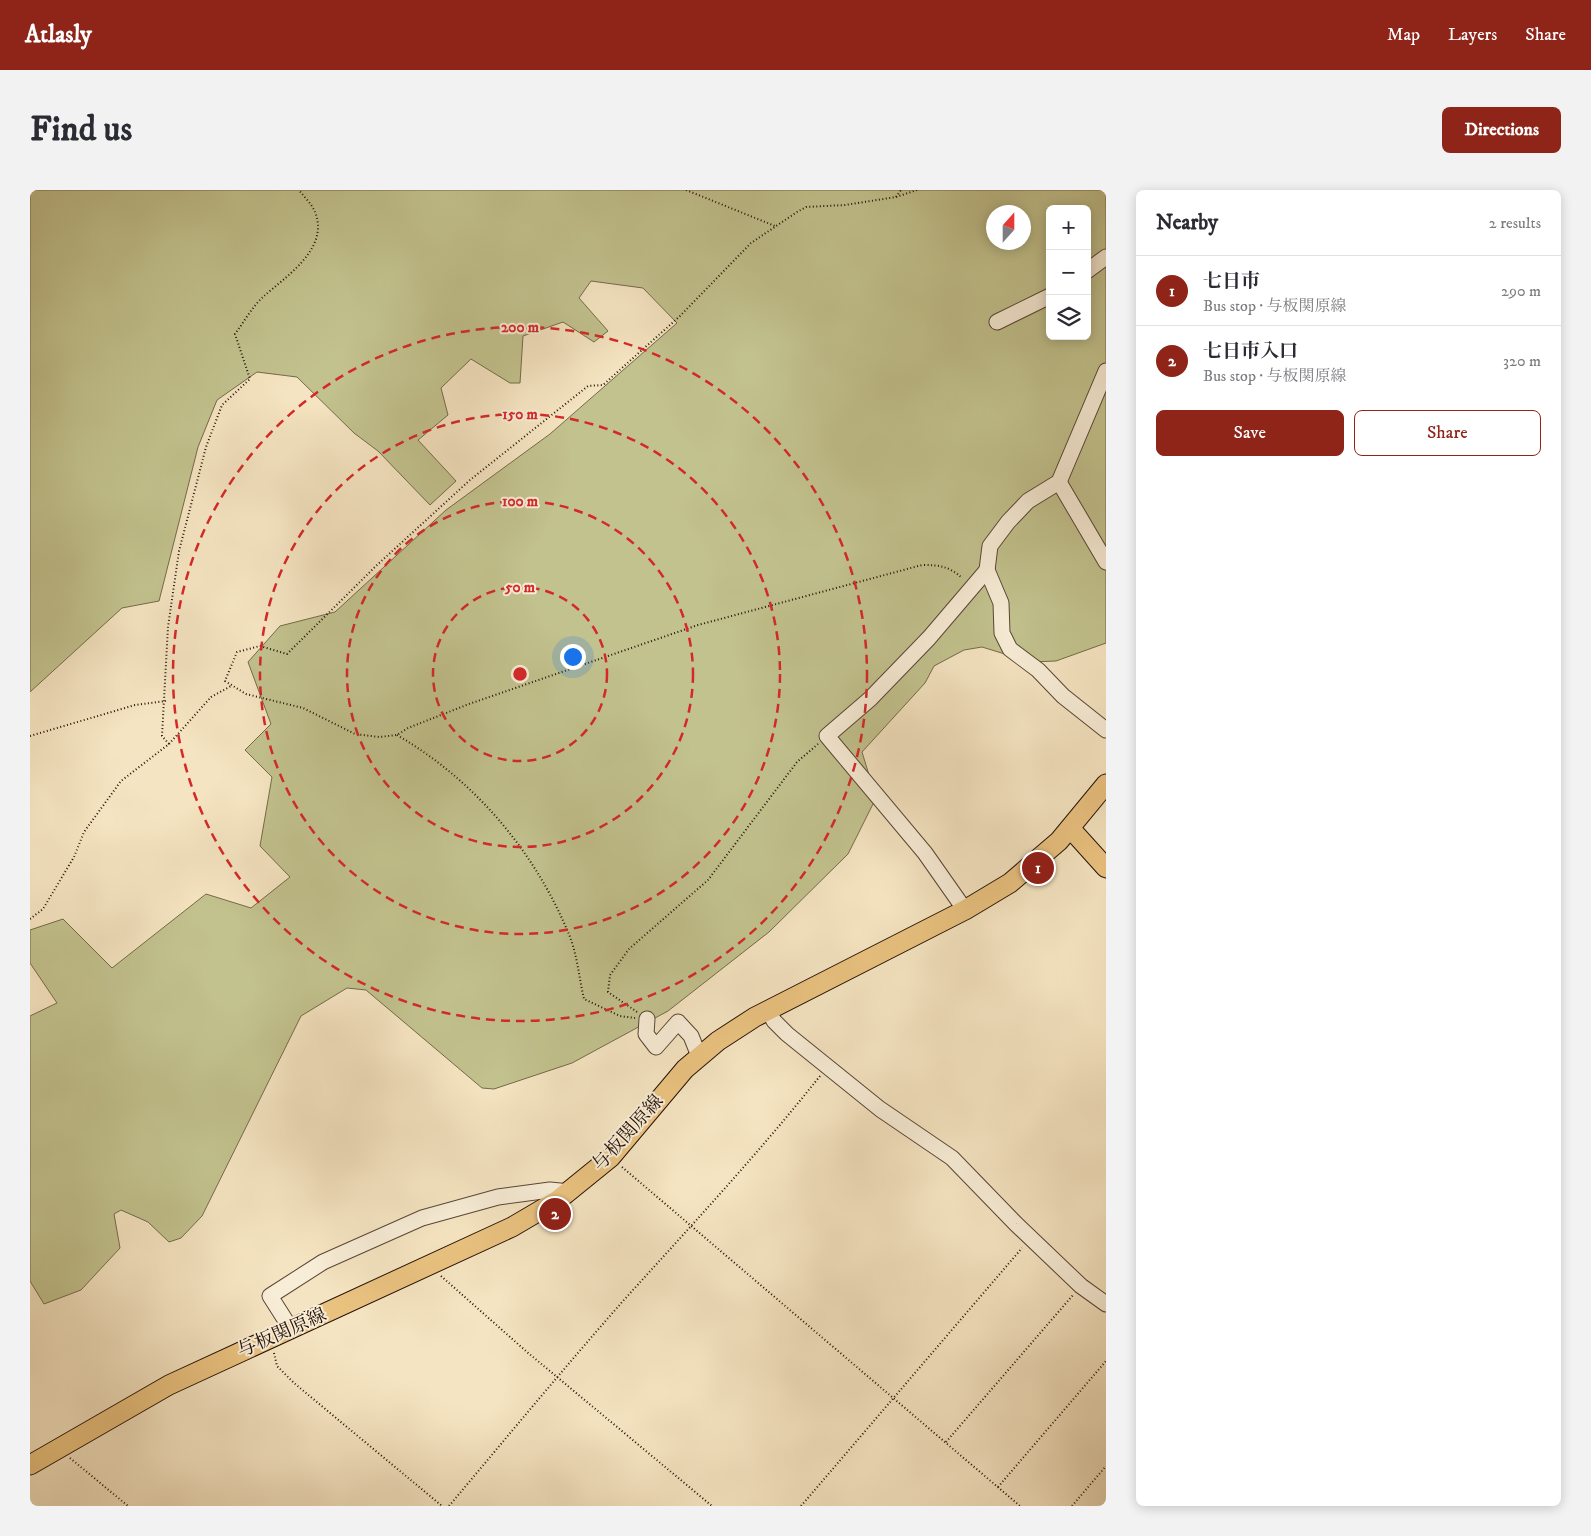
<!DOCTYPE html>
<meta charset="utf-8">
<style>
body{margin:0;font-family:"IM FELL DW Pica","Noto Serif JP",serif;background:#f2f2f3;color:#2b2b33}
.controls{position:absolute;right:15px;top:15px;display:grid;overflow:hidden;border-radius:8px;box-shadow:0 2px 12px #0003}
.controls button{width:45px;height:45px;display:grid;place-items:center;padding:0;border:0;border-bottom:1px solid #e1e1e2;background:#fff;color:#2b2b33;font:25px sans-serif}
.compass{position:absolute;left:956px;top:15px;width:45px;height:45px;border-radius:50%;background:#fff;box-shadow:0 2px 12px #0003;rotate:21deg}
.you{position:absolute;left:542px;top:466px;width:18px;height:18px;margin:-12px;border:4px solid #fff;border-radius:50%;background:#1a73e8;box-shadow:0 0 0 8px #1a73e833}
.badge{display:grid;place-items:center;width:32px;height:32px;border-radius:50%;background:#8f2418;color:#fff;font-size:16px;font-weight:700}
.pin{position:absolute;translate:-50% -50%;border:2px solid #fff;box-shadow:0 1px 5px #0006}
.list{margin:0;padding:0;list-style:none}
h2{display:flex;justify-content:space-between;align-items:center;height:65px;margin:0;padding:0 20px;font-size:21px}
h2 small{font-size:16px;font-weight:400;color:#7c7c81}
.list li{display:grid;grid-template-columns:32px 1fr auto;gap:15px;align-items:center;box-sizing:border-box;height:70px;padding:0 20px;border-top:1px solid #e1e1e2}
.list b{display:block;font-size:19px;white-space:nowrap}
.list p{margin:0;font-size:16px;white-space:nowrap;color:#7c7c81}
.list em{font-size:16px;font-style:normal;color:#7c7c81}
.actions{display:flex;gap:10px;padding:15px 20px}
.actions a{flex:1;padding:11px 0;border:1px solid #8f2418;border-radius:8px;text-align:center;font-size:18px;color:#8f2418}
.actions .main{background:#8f2418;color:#fff}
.icon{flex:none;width:28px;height:28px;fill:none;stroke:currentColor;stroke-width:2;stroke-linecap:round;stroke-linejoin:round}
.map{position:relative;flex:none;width:1076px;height:1316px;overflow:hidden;border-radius:8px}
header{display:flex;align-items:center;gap:30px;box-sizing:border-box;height:70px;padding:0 25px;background:#8f2418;color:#fff}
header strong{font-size:24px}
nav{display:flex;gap:28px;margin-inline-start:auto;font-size:18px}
.intro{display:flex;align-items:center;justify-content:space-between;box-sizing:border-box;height:120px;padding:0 30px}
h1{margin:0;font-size:35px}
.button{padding:12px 22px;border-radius:8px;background:#8f2418;color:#fff;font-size:18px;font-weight:700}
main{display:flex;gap:30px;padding:0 30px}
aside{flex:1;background:#fff;border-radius:8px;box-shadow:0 2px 12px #0003}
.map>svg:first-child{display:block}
.green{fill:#c2c28e;stroke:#746a4a;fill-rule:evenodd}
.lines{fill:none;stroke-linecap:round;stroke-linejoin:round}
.minor-casing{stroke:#594636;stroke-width:17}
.major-casing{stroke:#251207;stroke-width:21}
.path{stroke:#251207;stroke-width:2;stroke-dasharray:1 2.5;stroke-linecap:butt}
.minor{stroke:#f8edd7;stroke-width:15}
.major{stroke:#eac280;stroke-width:19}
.ring{fill:none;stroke:#d62828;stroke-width:2.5;stroke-dasharray:9 6}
.labels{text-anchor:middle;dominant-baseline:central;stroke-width:4;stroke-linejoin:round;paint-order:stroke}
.street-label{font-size:19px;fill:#251207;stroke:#f8edd7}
.centre{fill:#d62828;stroke:#f8edd7;stroke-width:2.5}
.ring-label{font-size:15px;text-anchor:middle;font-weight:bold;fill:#d62828;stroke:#f8edd7;stroke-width:4;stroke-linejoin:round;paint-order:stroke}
</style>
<header>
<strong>Atlasly</strong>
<nav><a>Map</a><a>Layers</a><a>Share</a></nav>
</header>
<div class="intro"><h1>Find us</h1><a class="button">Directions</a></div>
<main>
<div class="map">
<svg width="1076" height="1316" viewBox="0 0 1076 1316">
<rect width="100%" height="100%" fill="#f5e4c1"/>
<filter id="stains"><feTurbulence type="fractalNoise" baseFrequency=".004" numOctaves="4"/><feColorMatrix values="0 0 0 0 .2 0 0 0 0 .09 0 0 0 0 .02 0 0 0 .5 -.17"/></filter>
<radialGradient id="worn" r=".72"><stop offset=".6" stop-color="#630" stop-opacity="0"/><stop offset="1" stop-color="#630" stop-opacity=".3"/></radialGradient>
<path class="green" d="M0,0H1076V453L1026,471L1001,472L952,457L934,460L904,476L895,493L832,562L846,608L818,664L739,742L638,821L542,873L464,899L452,898L336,800L317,798L271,826L172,1026L151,1048L139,1052L118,1032L91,1020L84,1024L90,1058L51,1100L14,1114L0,1091V826L27,813L0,773V740L33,729L82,778L176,704L221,718L260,687L230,656L242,587L215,560L241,534L218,472L250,436L305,422L416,320L520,244L647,133L613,98L561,91L549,108L578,141L564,152L533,132L493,146L490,193H480L441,169L411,198L418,225L388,250L426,291L400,315L348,261L324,243L267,187L227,182L187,210L168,257L129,411L92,418L0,502ZM1020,19H1057V146H1020ZM964,22H994V52H964Z"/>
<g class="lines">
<g class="minor-casing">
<g id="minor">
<polyline points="1057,81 1076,67"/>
<polyline points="967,132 1020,106"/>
<polyline points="1076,181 1029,292 998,311 978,332 960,356 957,380 971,413 972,443 980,459 1008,480 1033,506 1076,540"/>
<polyline points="1029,292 1076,372"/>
<polyline points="935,720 895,663 797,546 840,509 899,448 957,380"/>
<polyline points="738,820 744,831 757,844 850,919 922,968 986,1034 1051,1096 1076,1114"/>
<polyline points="617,829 616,844 626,857 648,832 661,846 669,866"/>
<polyline points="261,1139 240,1106 293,1072 392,1028 468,1007 520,1000 540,1002"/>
</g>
</g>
<g class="major-casing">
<g id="major">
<polyline points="1040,638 1076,678"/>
<polyline points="0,1275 139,1195 482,1037 528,1010 581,967 655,879 688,851 725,827 935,720 980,693 1029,651 1076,594"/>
</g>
</g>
<g class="path">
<polyline points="656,0 745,36"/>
<path d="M887,0L866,7L815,15L776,17L767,22L721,53L650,126L573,195L558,196L440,290L347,375L257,464L230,456L207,462L195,491L216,504L273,518L325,544L349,547L367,545L378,538L439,514L668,435L892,375C909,375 919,376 932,388"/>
<polyline points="866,7 871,0"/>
<path d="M367,545C444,590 503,659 538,742C547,762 549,788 554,809L590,826L605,828"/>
<polyline points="0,546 105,515 136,511"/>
<path d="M139,554L132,546L138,437L149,361L176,257L192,215L220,189L205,144C214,132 222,117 233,107C255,87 300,59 285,22C282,14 274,7 269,0"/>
<polyline points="0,729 13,719 44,667 54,642 91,591 139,554 181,507 201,496"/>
<polyline points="607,822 578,802 580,785 599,759 678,690 767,572 788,554"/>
<polyline points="592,977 990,1316"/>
<polyline points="411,1086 497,1162 682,1316"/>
<polyline points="244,1163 247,1176 264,1193 412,1316"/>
<polyline points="916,1252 1043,1105"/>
<polyline points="40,1268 98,1316"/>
<polyline points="968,1297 1076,1171"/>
<path d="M419,1316C477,1247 534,1178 593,1111C660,1037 728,964 790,886"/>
<polyline points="771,1316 992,1058"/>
<polyline points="1042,1316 1076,1276"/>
</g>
<use href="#minor" class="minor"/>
<use href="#major" class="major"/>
</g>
<g class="ring">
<circle cx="490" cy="484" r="87"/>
<circle cx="490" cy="484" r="173"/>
<circle cx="490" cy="484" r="260"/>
<circle cx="490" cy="484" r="347"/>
</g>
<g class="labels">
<g class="street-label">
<text transform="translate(598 943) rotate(-48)">与板関原線</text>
<text transform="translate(252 1143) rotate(-24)">与板関原線</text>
</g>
</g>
<circle cx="490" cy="484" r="8" class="centre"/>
<g class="ring-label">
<text x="490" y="142">200 m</text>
<text x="490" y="229">150 m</text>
<text x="490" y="316">100 m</text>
<text x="490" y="402">50 m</text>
</g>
<rect width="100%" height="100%" filter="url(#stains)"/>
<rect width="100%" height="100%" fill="url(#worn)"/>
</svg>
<div class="controls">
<button>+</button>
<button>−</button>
<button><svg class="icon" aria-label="layers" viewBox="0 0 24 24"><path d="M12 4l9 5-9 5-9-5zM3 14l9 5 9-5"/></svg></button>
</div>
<svg class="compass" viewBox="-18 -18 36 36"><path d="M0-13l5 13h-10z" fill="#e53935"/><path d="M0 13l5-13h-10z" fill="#7c7c81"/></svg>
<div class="you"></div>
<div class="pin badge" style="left:1008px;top:678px">1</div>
<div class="pin badge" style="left:525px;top:1024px">2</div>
</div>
<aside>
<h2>Nearby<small>2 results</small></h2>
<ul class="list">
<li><span class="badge">1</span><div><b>七日市</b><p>Bus stop · 与板関原線</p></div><em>290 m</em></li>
<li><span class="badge">2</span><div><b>七日市入口</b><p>Bus stop · 与板関原線</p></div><em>320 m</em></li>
</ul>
<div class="actions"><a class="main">Save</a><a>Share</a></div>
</aside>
</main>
